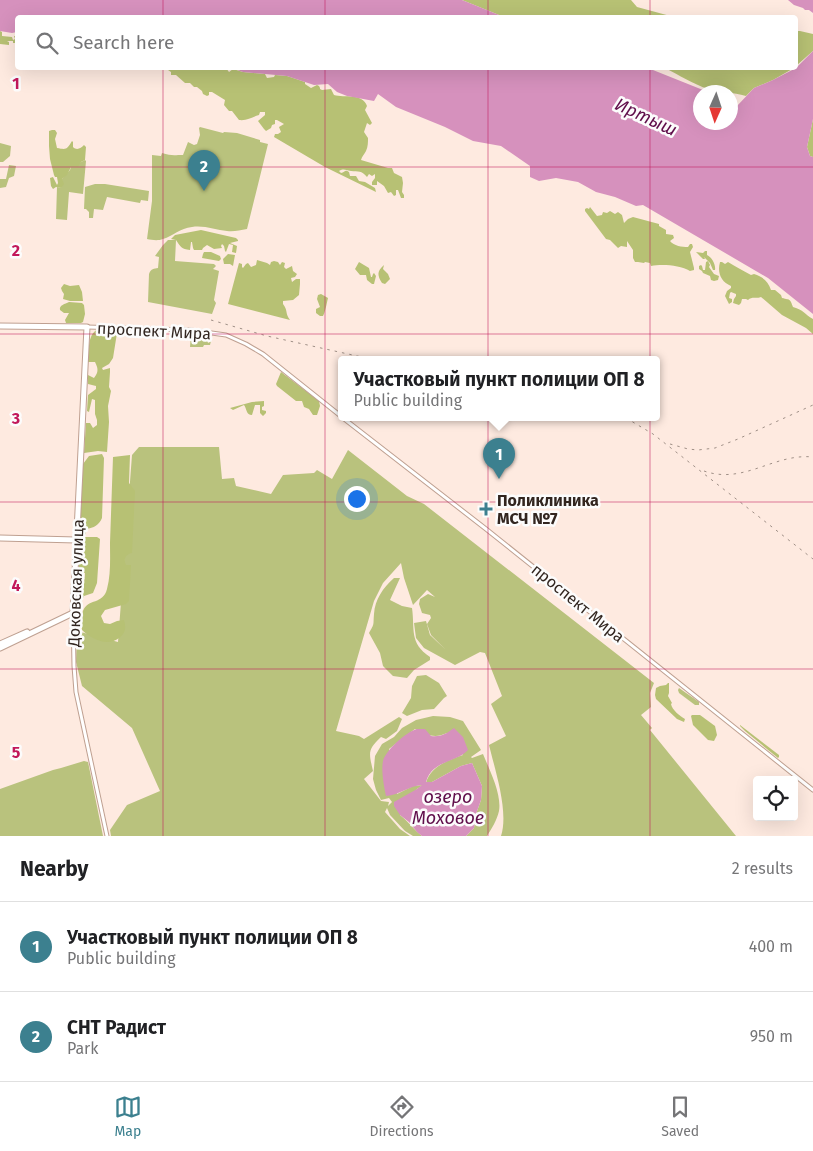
<!DOCTYPE html>
<meta charset="utf-8">
<style>
body{margin:0;font-family:"Fira Sans",sans-serif;background:#f6f6f6;color:#202124}
.controls{position:absolute;right:15px;bottom:15px;display:grid;overflow:hidden;border-radius:5px;box-shadow:0 5px 20px #0002}
.controls button{width:45px;height:45px;display:grid;place-items:center;padding:0;border:0;border-bottom:1px solid #e0e0e0;background:#fff;color:#202124;font:25px sans-serif}
.compass{position:absolute;left:693px;top:85px;width:45px;height:45px;border-radius:50%;background:#fff;box-shadow:0 5px 20px #0002;rotate:183deg}
.you{position:absolute;left:356px;top:498px;width:18px;height:18px;margin:-12px;border:4px solid #fff;border-radius:50%;background:#1a73e8;box-shadow:0 0 0 8px #1a73e833}
.badge{display:grid;place-items:center;width:32px;height:32px;border-radius:50%;background:#3c808f;color:#fff;font-size:16px;font-weight:700}
.pin{position:absolute;translate:-50% -41px;filter:drop-shadow(0 1px 2px #0008)}
.pin::after{content:'';position:absolute;top:26px;width:18px;height:15px;background:inherit;clip-path:polygon(0 0,100% 0,50% 100%)}
.popup{position:absolute;left:338px;top:356px;width:322px;height:65px;box-sizing:border-box;display:grid;place-content:center;border-radius:5px;background:#fff;filter:drop-shadow(0 1px 4px #0005);font-size:16px;white-space:nowrap;color:#757577}
.popup b{font-size:19px;color:#202124}
.popup::after{content:'';position:absolute;left:50%;top:100%;margin-left:-10px;border:10px solid transparent;border-top-color:#fff}
.list{margin:0;padding:0;list-style:none}
h2{display:flex;justify-content:space-between;align-items:center;height:65px;margin:0;padding:0 20px;font-size:21px}
h2 small{font-size:16px;font-weight:400;color:#757577}
.list li{display:grid;grid-template-columns:32px 1fr auto;gap:15px;align-items:center;box-sizing:border-box;height:90px;padding:0 20px;border-top:1px solid #e0e0e0}
.list b{display:block;font-size:19px;white-space:nowrap}
.list p{margin:0;font-size:16px;white-space:nowrap;color:#757577}
.list em{font-size:16px;font-style:normal;color:#757577}
.icon{flex:none;width:28px;height:28px;fill:none;stroke:currentColor;stroke-width:2;stroke-linecap:round;stroke-linejoin:round}
.map{position:relative;flex:none;width:813px;height:836px;overflow:hidden}
.search{position:absolute;background:#fff;box-shadow:0 5px 20px #0002;left:15px;right:15px;top:15px;height:55px;display:flex;align-items:center;gap:12px;box-sizing:border-box;padding:0 18px;border-radius:5px;color:#757577;font-size:19px}
.sheet{height:245px;background:#fff}
nav{display:flex;justify-content:space-around;align-items:center;box-sizing:border-box;height:70px;border-top:1px solid #e0e0e0;background:#fff;font-size:14px;color:#757577}
nav a{display:grid;justify-items:center;gap:2px}
nav .on{color:#3c808f}
.map>svg:first-child{display:block}
.green{fill:#b9c27d}
.forest{fill:#b7c174}
.water{fill:#d691bd}
.lines{fill:none;stroke-linecap:round;stroke-linejoin:round}
.minor-casing{stroke:#bfa091;stroke-width:5}
.major-casing{stroke:#bfa091;stroke-width:7}
.minor{stroke:#fff;stroke-width:3}
.major{stroke:#fff;stroke-width:5}
.rail{stroke:#9f8f86;stroke-width:1;stroke-dasharray:2.5 5;stroke-linecap:butt}
.grid{fill:none;stroke:#c2185b;stroke-width:1;stroke-opacity:0.55}
.poi-dot{fill:#3c808f;stroke:#fcfcfc;stroke-width:2}
.labels{text-anchor:middle;dominant-baseline:central;stroke-width:5;stroke-linejoin:round;paint-order:stroke}
.street-label{font-size:16px;fill:#322620;stroke:#fcfcfc}
.poi-label{font-size:16px;font-weight:bold;fill:#322620;stroke:#fcfcfc;text-anchor:start}
.water-label{font-size:18px;font-style:italic;fill:#600e4b;stroke:#fcfcfc}
.grid-label{font-size:16px;text-anchor:middle;font-weight:bold;fill:#c2185b;stroke:#fcfcfc;stroke-width:5;stroke-linejoin:round;paint-order:stroke}
</style>
<div class="map">
<svg width="813" height="836" viewBox="0 0 813 836">
<rect width="100%" height="100%" fill="#feeae0"/>
<g class="green">
<path d="M200,127L223,133L224,132L237,133L260,140V142L268,144L247,229C240,230 234,232 227,231C216,230 204,225 192,227C180,228 173,236 163,239C158,241 152,240 147,239L152,201V155L161,156L162,153C171,156 174,155 183,155L188,142L194,145L197,144L200,135L199,128Z"/>
<polygon points="0,143 11,146 10,156 3,162 0,162"/>
<polygon points="85,160 86,161 83,194 69,192 67,220 56,219 57,187 61,188 62,179 70,170 71,167"/>
<polygon points="9,165 16,166 14,176 9,178 6,187 0,188 0,179 6,179"/>
<polygon points="95,184 105,184 149,191 148,201 141,200 140,203 107,197 103,210 94,209 93,218 89,218 89,212 86,209 84,209 85,187"/>
<path d="M168,240H176L175,261L214,264L216,266L213,269L219,271L214,300L216,303L212,314L148,302L149,274C151,268 154,269 158,268L159,257L155,256L163,245Z"/>
<polygon points="191,335 206,336 208,343 210,342 209,337 212,337 210,345 204,345 203,347 190,347"/>
<path d="M139,447H219L222,479L234,478L236,486L271,494L283,475L314,473L317,470L332,479L348,450L407,496L424,504L654,683L650,693L651,707L641,715L652,728L650,730L736,836H501C509,812 495,770 489,745L506,736L491,704L502,696L485,653L480,652L455,665L424,648L416,638L414,623L426,621L430,635L446,650L431,635L427,624L431,618L430,615L422,613L419,604L420,599L428,594L435,597L427,590L413,605L404,578L401,563L383,583L374,601L336,731L359,736L364,739L399,717L402,719L397,731L386,739L381,737C367,750 369,753 373,771L364,779L381,801L389,802L388,806L392,802L389,798L381,800L376,790L373,779L375,756L382,744L394,737L402,728L416,720L433,716L450,717L463,721L481,750L471,757L472,758L483,754C489,769 502,794 499,811C497,820 492,828 487,836H466L474,828L476,814L481,800L482,786L472,763L461,766L432,782L426,783C430,767 448,760 463,755L447,733C434,739 428,735 415,729L403,738L389,749L397,794L413,786L423,785L417,789L400,815C408,821 414,830 422,836H413L405,831L390,815L387,808L385,812L400,829L410,836H111L110,830L127,805L160,791L132,728L82,686L76,662L77,631L118,642L132,455Z"/>
<path d="M394,578H400L390,600L402,606L412,608C415,629 409,643 430,657V660L414,670L407,678L393,676L383,666L380,653L369,633C375,623 373,625 374,614C375,599 383,588 394,578Z"/>
<polygon points="426,675 439,683 447,696 444,698 434,709 422,710 407,716 402,713 411,698 412,686 417,676"/>
<polygon points="679,688 699,702 699,705 695,705 679,693 678,690"/>
<polygon points="84,761 88,762 103,836 0,836 0,789 53,770 61,768"/>
</g>
<g class="forest">
<polygon points="462,0 631,0 637,7 674,17 504,17"/>
<polygon points="0,31 2,32 2,36 12,37 13,40 15,39 14,36 17,36 17,41 15,40 16,43 13,43 13,41 7,41 9,42 9,45 0,44"/>
<polygon points="796,31 800,31 813,34 813,51 796,66"/>
<path d="M165,68H226L229,72L233,69L243,72L265,74L267,78L274,77L275,75L287,76L305,82V84L311,88L317,85L319,86L320,88V89L322,90L331,89L334,95C344,98 363,93 367,106L365,110L372,123L370,125L367,123L364,132L368,138C368,142 368,147 366,151C364,155 362,156 361,160L388,168H392L394,173L402,177L403,183L402,192L404,195V198H401L398,190H396V195L394,196L391,192L388,193L384,186L377,181V185H372V182L375,178V174L372,176L369,174L367,177C361,170 359,172 351,171C345,170 344,168 339,171L341,173C345,172 345,169 349,172L350,176H356L359,181L365,182L375,188L376,192L325,167L274,137L275,134H278L281,132L279,127L284,124L277,120H275V124L272,125L271,128L266,131L264,129L258,121L265,115V112H260L259,115C252,117 247,121 239,120L232,111H229L224,105L225,100L212,92H209V95L207,96L203,94L202,91L197,87H194L190,83H185L176,75H171V72Z"/>
<path d="M665,68H794L773,80L754,88L746,96C733,92 720,93 708,89C693,84 679,75 665,68Z"/>
<polygon points="813,119 813,157 810,156 807,147"/>
<path d="M52,130H55L57,133L55,139L57,148C67,150 67,149 72,141L73,142V147C77,151 81,148 84,145L86,147L85,160L81,162L78,167H71L67,175L62,179L64,184L61,188L56,187L53,189L51,186L50,178L53,177L57,185L58,183L57,177H55L54,175L50,159L49,146V131Z"/>
<path d="M590,207L597,216L602,215L603,212L607,213L610,211L615,214L618,212L622,215L624,223L628,219L633,217L659,224V226L666,230V234L673,235L674,238L670,241C674,246 682,247 688,247L690,244H692L693,247L690,252L694,268V270L690,271C680,265 662,264 651,266L650,263L645,262L644,263L638,262H635L633,258V250L627,241V247L621,246L618,248L610,240L606,239L585,211V209L587,208L589,209Z"/>
<path d="M201,230L236,238L238,240V241L230,243L237,246L236,253L232,252L233,245L229,244L226,252L225,251L224,246L222,244L221,246L222,248L214,249L207,245L203,248L202,250H194L193,248L192,242H191L190,250C181,249 181,247 176,240L171,239L175,235Z"/>
<path d="M705,251H707V255C712,257 716,265 715,270H713L710,263L704,257L705,259H703L696,252L703,253Z"/>
<polygon points="204,252 211,252 220,256 221,259 219,261 202,258 203,254"/>
<polygon points="228,254 235,255 233,266 230,264 224,264 223,259"/>
<path d="M257,260L267,263L270,265L271,262L274,261L278,262L280,265L282,262L285,263L284,267L286,269L292,266L293,271L297,274L295,277L291,278L292,282L296,279H300V284L299,295L293,300L283,301V304C288,310 285,314 290,320L228,304L239,263L242,264V267L243,268L246,264L248,263L251,267L256,265Z"/>
<polygon points="708,261 710,265 709,267 714,274 719,276 718,280 714,281 711,280 710,276 703,273 702,271 699,269 699,266 701,265 702,266 703,270 705,270 706,262"/>
<polygon points="359,262 369,268 371,277 372,277 373,274 374,273 376,276 374,284 372,284 367,280 366,275 360,275 355,269"/>
<path d="M720,262H722L725,264L728,262C735,266 743,271 751,275L754,274C763,277 768,281 771,290H775L781,295L782,298C791,300 790,299 793,307C804,310 804,314 813,319V334L806,328L782,315L761,297C756,299 752,296 748,300L746,299H742L741,303L739,305L733,303L734,299L736,296V294L731,292L730,293L729,298L732,299V302L729,304L725,296L727,291L731,288V286C721,282 717,273 720,262Z"/>
<path d="M384,265L383,269L388,274L390,279L385,284L382,283C377,275 377,271 384,265Z"/>
<polygon points="64,284 70,286 79,285 82,292 83,301 70,301 63,299 64,294 62,291 61,288"/>
<path d="M321,294L328,298C327,302 325,313 323,316H320L316,313V309L320,307L317,299L318,295Z"/>
<path d="M69,302L82,303L84,305L85,314L83,322L81,323H66L65,320L69,313H64L60,310C59,305 65,304 69,302Z"/>
<path d="M100,329C106,331 112,329 117,333L113,358L109,364L102,368L103,370L110,368V372L109,387L111,391L108,406L109,422L107,452L98,451L84,453L86,423H90L93,428L97,425V420L95,414V400L92,399L89,412L87,411L88,395L96,389V386L88,384V375L94,378C99,372 98,368 95,362H88C89,352 87,331 100,329Z"/>
<polygon points="281,372 319,401 320,406 317,415 313,415 309,409 304,407 302,401 296,401 277,386 276,384"/>
<path d="M264,401V406L262,407V410L266,411V413L263,416L260,413V405H255L252,415C246,415 247,409 244,405L233,410L230,408L252,402Z"/>
<path d="M102,454L104,458L102,518C99,525 94,528 86,529V534L84,535L81,534L80,530L83,464L89,456Z"/>
<path d="M130,455L129,483L135,491L132,553C126,554 123,559 126,565H131L129,601L126,604L105,610L101,616L104,623L110,624L117,621L124,620C126,627 126,633 119,638C108,647 91,639 82,630C81,624 80,617 83,611C88,598 103,605 107,589C111,574 110,558 110,543C111,514 112,486 113,457Z"/>
<polygon points="86,537 97,537 100,539 97,583 93,593 84,596 81,603 76,604 77,586 84,583 85,573 79,571 79,541 82,538"/>
<path d="M668,683H669V693L668,696L672,703L671,704C672,710 680,716 685,719L684,722L677,719L656,699L655,695L656,688L660,686L666,685Z"/>
<polygon points="692,715 700,715 715,726 717,735 714,741 708,740 693,725 691,716"/>
<polygon points="740,725 779,755 779,757 778,758 745,731 740,726"/>
</g>
<g class="water">
<polygon points="0,0 462,0 504,17 18,18 17,32 12,33 0,31"/>
<polygon points="788,0 813,0 813,13 809,10 805,10 803,8 794,5"/>
<polygon points="813,51 813,119 807,147 810,156 813,157 813,314 768,278 643,205 636,206 615,197 596,192 578,182 556,178 539,181 530,177 530,166 501,146 473,141 445,127 396,107 378,94 374,101 347,96 337,92 328,84 314,85 287,76 243,72 232,68 648,68 708,92 700,92 700,122 730,122 731,103 737,106 754,88 773,80 796,68"/>
<path d="M454,728L463,737L468,750C456,763 432,760 426,782H432L461,766L472,763L482,786L481,800L476,814L474,828L466,836H422L417,832L409,822L400,815L394,806V802L417,789L422,785C408,786 400,795 386,796C384,787 381,771 383,761C386,750 406,732 417,729C419,729 422,729 425,729L431,736C441,737 446,734 454,728Z"/>
</g>
<g class="lines">
<g class="minor-casing">
<g id="minor">
<polyline points="87,327 190,330 226,335 246,344 263,354 342,417"/>
<polyline points="343,418 486,529 813,790"/>
<polyline points="73,613 74,666 76,692 107,836"/>
</g>
</g>
<g class="major-casing">
<g id="major">
<polyline points="0,326 87,327 73,613 0,648"/>
<polyline points="0,538 76,540"/>
<polyline points="0,644 27,632"/>
</g>
</g>
<use href="#minor" class="minor"/>
<use href="#major" class="major"/>
<g class="rail">
<polyline points="211,320 267,336 375,360"/>
<polyline points="626,418 653,434 813,559"/>
<polyline points="670,444 688,449 698,450 715,448 738,439 813,405"/>
<path d="M704,471C744,485 774,453 813,457"/>
</g>
</g>
<path class="grid" d="M163,0V18M325,0V18M488,0V18M650,0V18M163,68V836M325,68V836M488,68V836M650,68V836M0,167H813M0,334H813M0,502H813M0,669H813"/>
<path class="poi-dot" d="M483.5 501.5h5v5h5v5h-5v5h-5v-5h-5v-5h5z"/>
<g class="labels">
<g class="street-label">
<text transform="translate(154 331) rotate(3)">проспект Мира</text>
<text transform="translate(76 583) rotate(-88)">Доковская улица</text>
<text transform="translate(578 603) rotate(39)">проспект Мира</text>
</g>
<g class="poi-label">
<text x="497" y="500">Поликлиника<tspan x="497" dy="18">МСЧ №7</tspan></text>
</g>
<g class="water-label">
<text transform="translate(646 117) rotate(25)">Иртыш</text>
<text x="448" y="797">озеро<tspan x="448" dy="21">Моховое</tspan></text>
</g>
</g>
<g class="grid-label">
<text x="16" y="89">1</text>
<text x="16" y="256">2</text>
<text x="16" y="424">3</text>
<text x="16" y="591">4</text>
<text x="16" y="758">5</text>
</g>
</svg>
<div class="controls">
<button><svg class="icon" aria-label="locate" viewBox="0 0 24 24"><circle cx="12" cy="12" r="6"/><path d="M12 2v4M12 18v4M2 12h4M18 12h4"/></svg></button>
</div>
<svg class="compass" viewBox="-18 -18 36 36"><path d="M0-13l5 13h-10z" fill="#e53935"/><path d="M0 13l5-13h-10z" fill="#757577"/></svg>
<div class="you"></div>
<div class="pin badge" style="left:499px;top:479px">1</div>
<div class="popup"><b>Участковый пункт полиции ОП 8</b>Public building</div>
<div class="pin badge" style="left:204px;top:191px">2</div>
<div class="search"><svg class="icon" aria-label="search" viewBox="0 0 24 24"><circle cx="10" cy="10" r="6"/><path d="M15 15l6 6"/></svg>Search here</div>
</div>
<section class="sheet">
<h2>Nearby<small>2 results</small></h2>
<ul class="list">
<li><span class="badge">1</span><div><b>Участковый пункт полиции ОП 8</b><p>Public building</p></div><em>400 m</em></li>
<li><span class="badge">2</span><div><b>СНТ Радист</b><p>Park</p></div><em>950 m</em></li>
</ul>
</section>
<nav>
<a class="on"><svg class="icon" aria-label="map" viewBox="0 0 24 24"><path d="M3 6l6-2 6 2 6-2v14l-6 2-6-2-6 2zM9 4v14M15 6v14"/></svg>Map</a>
<a><svg class="icon" aria-label="directions" viewBox="0 0 24 24"><path d="M12 3l9 9-9 9-9-9zM9 14v-3h6M13 9l2 2-2 2"/></svg>Directions</a>
<a><svg class="icon" aria-label="saved" viewBox="0 0 24 24"><path d="M7 4h10v16l-5-4-5 4z"/></svg>Saved</a>
</nav>
